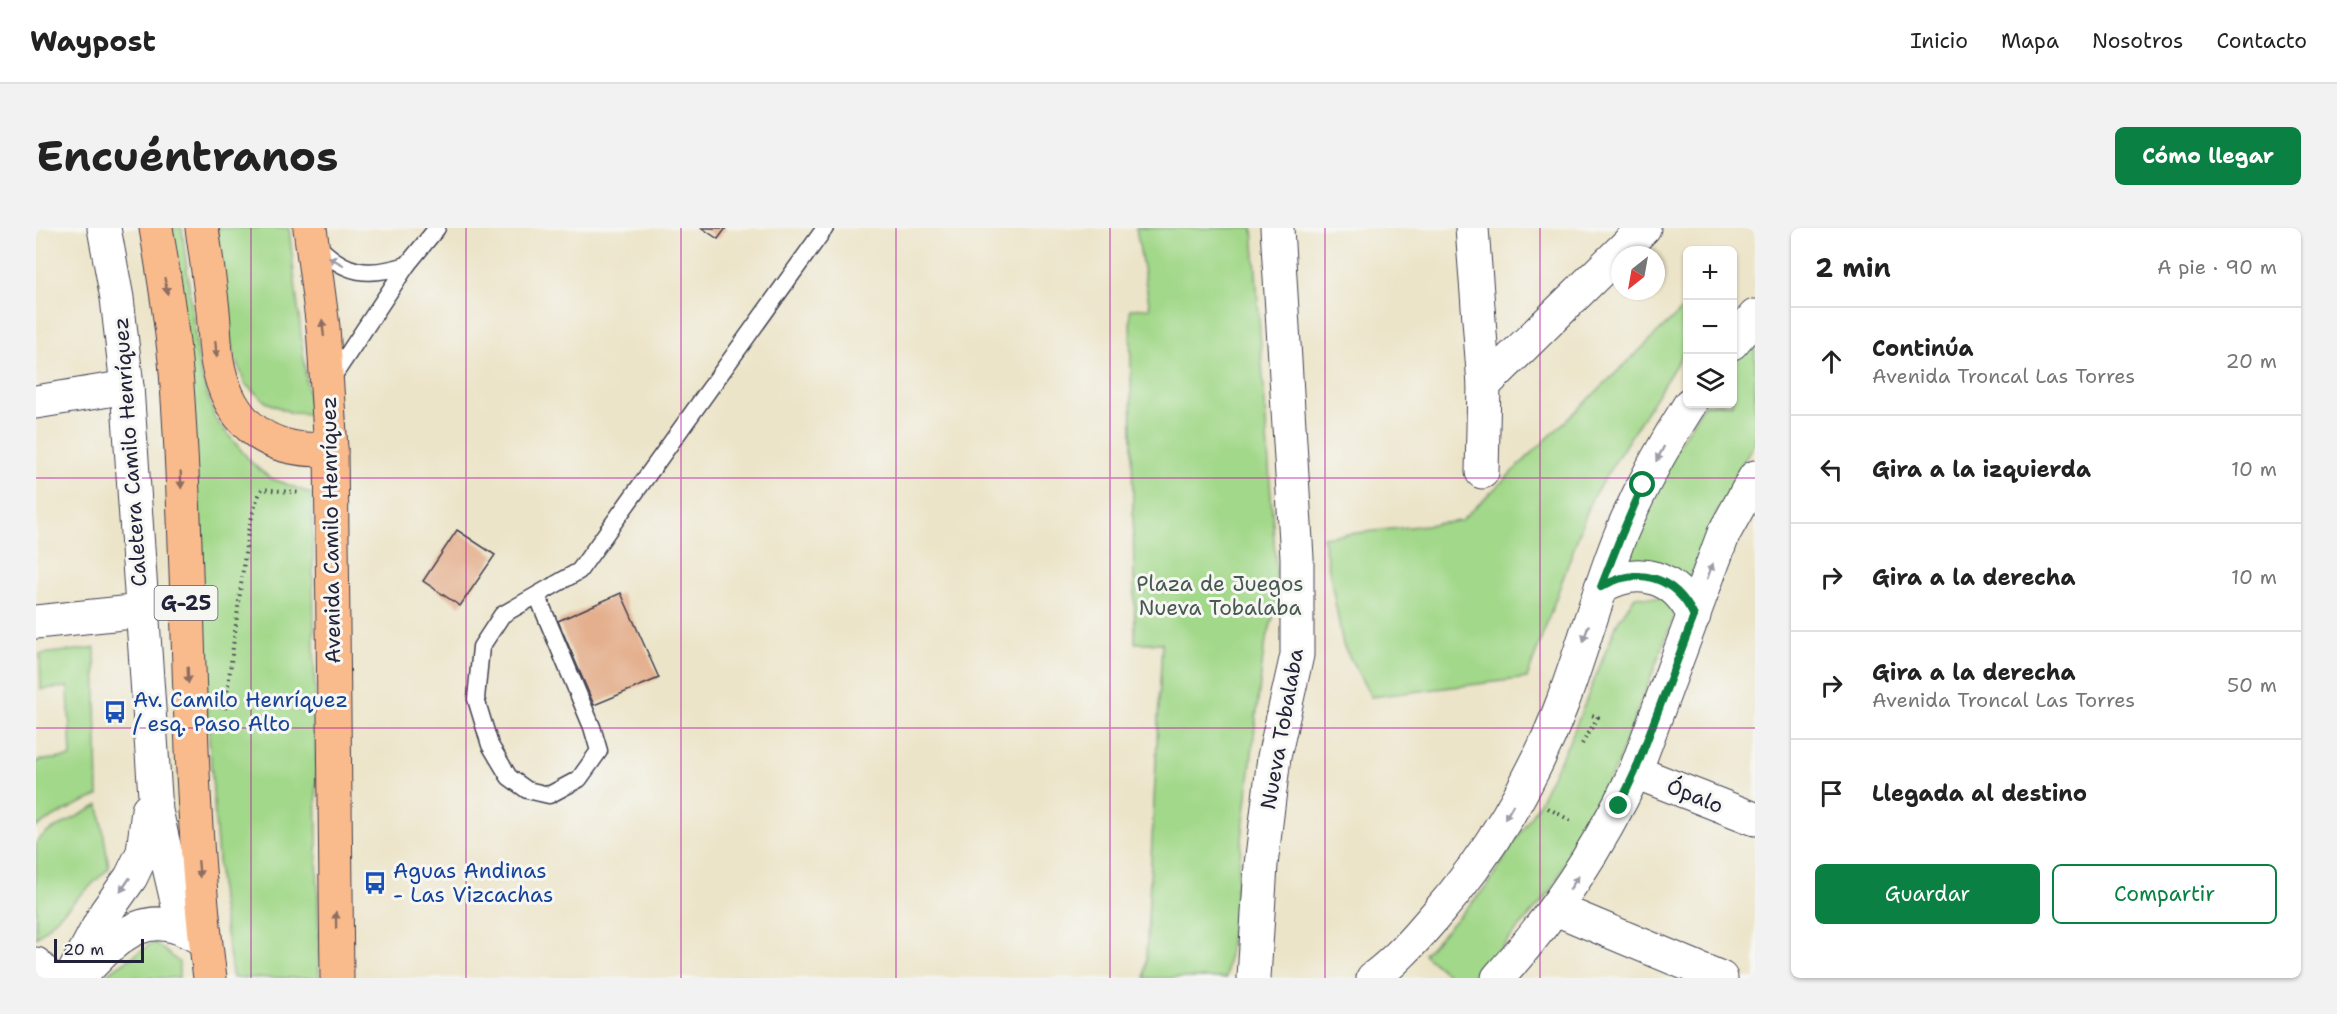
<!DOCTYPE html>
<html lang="es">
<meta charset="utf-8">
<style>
body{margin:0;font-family:"Shantell Sans",sans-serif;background:#f2f2f2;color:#222}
.controls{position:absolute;right:18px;top:18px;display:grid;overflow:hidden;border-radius:9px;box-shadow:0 2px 4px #0004}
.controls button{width:54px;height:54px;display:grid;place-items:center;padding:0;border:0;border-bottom:2px solid #e0e0e0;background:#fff;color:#222;font:30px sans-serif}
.compass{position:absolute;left:1575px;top:18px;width:54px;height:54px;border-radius:50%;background:#fff;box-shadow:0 2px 4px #0004;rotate:211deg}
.scale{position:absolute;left:18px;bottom:15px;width:90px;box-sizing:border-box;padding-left:6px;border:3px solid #22223b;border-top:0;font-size:16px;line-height:21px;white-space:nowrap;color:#22223b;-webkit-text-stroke:4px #f6f6f2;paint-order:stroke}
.stop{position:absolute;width:18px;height:18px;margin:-14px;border:4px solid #0b8043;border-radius:50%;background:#fff}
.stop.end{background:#0b8043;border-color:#fff;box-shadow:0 2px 6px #0008}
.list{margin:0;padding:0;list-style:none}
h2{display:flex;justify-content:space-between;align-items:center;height:78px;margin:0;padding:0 24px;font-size:26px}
h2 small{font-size:20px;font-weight:400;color:#767676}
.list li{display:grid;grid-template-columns:39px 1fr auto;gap:18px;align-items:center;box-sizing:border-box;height:108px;padding:0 24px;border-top:2px solid #e0e0e0}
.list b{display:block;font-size:22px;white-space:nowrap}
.list p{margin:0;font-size:20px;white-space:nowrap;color:#767676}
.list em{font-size:20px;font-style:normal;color:#767676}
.actions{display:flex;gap:12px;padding:18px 24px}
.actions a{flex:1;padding:14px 0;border:2px solid #0b8043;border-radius:9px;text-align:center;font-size:21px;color:#0b8043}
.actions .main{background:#0b8043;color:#fff}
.icon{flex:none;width:33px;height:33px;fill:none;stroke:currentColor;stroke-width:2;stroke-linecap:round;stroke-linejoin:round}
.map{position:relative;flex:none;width:1719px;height:750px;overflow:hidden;border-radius:9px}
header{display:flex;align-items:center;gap:36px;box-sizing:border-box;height:84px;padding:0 30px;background:#fff;border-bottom:2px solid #e0e0e0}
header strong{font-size:28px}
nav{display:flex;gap:33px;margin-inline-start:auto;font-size:21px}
.intro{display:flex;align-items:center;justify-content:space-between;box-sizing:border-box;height:144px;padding:0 36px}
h1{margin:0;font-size:42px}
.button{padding:15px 27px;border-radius:9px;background:#0b8043;color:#fff;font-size:21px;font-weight:700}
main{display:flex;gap:36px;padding:0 36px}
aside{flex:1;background:#fff;border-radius:9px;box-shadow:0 2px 4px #0004}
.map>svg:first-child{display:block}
.green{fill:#a2d889;stroke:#627d62;stroke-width:1.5}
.building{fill:#e4af8d}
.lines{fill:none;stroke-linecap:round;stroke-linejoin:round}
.service-casing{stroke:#403f50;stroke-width:19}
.minor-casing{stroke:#403f50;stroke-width:35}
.tertiary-casing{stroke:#403f50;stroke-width:35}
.primary-casing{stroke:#403f50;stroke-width:35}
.path{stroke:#403f50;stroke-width:4;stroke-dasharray:1.5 4.5;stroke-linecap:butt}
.service{stroke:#fff;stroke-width:16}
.minor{stroke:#fff;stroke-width:33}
.tertiary{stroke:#fff;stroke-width:33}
.primary{stroke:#fabb8c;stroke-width:33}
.oneway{fill:#9c9ca7}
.oneway2{fill:#8e6e64}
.route{stroke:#0b8043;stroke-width:8}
.grid{fill:none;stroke:#b5179e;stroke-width:1.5;stroke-opacity:0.55}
.labels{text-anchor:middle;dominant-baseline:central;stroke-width:6;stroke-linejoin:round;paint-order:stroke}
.shield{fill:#f6f6f2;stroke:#626272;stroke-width:1.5}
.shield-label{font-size:20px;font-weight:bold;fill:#22223b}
.street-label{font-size:21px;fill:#22223b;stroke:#f6f6f2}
.park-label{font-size:21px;fill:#485952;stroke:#f6f6f2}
.transit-label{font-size:21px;fill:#164399;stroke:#f6f6f2;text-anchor:start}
</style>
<header>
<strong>Waypost</strong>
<nav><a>Inicio</a><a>Mapa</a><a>Nosotros</a><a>Contacto</a></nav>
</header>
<div class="intro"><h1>Encuéntranos</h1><a class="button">Cómo llegar</a></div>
<main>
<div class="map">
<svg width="1719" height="750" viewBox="0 0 1719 750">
<rect width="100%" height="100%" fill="#f6f6f2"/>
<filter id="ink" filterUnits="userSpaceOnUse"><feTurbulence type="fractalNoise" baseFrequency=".0167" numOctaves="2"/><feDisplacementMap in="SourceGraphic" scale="12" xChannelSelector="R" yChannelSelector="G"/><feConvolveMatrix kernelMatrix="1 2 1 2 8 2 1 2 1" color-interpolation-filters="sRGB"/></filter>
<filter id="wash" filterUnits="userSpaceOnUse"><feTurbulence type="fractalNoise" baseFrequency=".008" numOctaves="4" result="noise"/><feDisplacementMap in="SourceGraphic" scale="24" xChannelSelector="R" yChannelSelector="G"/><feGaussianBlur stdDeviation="1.35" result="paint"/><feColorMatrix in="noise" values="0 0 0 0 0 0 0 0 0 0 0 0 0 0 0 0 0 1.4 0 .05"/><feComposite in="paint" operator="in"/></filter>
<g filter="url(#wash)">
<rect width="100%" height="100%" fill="#ece4c8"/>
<g class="green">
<polygon points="136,0 146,0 163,140 179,191 215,234 234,250 276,266 283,750 197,750 185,673"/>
<polygon points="180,0 253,0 274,186 256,185 230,174 209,156 193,110"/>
<polygon points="1100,0 1217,0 1242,372 1228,421 1190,750 1109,750 1126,415 1099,415 1094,81 1114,80"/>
<polygon points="1651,77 1651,119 1556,270 1491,450 1335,469 1307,417 1287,309 1425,293"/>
<polygon points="1719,105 1719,214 1702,243 1680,287 1651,357 1586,338 1619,254 1668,176 1696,176 1697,136"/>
<polygon points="1599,368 1631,371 1638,389 1581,537 1514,664 1439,750 1416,750 1388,726 1452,657 1501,578 1535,510 1581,395"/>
<polygon points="59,420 62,568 38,578 0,599 0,533 35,529 32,459 5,461 4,426"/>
<polygon points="63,577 73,640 0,710 0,614 10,605"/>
<polygon points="118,714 143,734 143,750 65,750"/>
</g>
<g id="blocks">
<g class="building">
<polygon points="666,0 690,0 682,11"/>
<polygon points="421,302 459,327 424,378 387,353"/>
<polygon points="585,365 623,450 558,477 522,393"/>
</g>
</g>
</g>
<g filter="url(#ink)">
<use href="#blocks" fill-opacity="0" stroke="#403f50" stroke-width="1.5"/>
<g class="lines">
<g class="service-casing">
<g id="service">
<path d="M280,16C309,47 332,49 371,37"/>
<polyline points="294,153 371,37 401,0"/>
<polyline points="501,367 556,499 563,523 543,551 513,567 491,562 473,549 454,517 440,471 445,419 466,387 543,343 789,0"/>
</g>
</g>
<g class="minor-casing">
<g id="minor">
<polyline points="68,0 81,70 91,159 120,583 147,699"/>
<polyline points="1436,0 1448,157 1446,244"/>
<polyline points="1448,157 1608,0"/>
<polyline points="0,174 91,159"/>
<polyline points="0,394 106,383"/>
<polyline points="1599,544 1719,591"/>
<polyline points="1520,681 1685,750"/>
<polyline points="0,736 13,750"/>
<path d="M50,742C85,705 113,678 164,710"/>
<polyline points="35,750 70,684 95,649 107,624 112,582"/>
<polyline points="1218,750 1225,637 1238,529 1261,427 1261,330 1241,0"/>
</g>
</g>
<g class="tertiary-casing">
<g id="tertiary">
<polyline points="1696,115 1719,88"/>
<path d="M1565,359C1603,337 1639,348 1658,388"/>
<path d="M1337,750C1360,733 1379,711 1398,689C1452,628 1497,553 1526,476C1547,420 1562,363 1584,308C1603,262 1627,218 1654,176"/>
<path d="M1462,750C1519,687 1563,620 1599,544L1688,305L1719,249"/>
</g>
</g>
<g class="primary-casing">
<g id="primary">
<path d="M120,0C128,48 136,95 140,144C156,346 148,549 174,750"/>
<path d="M166,0C170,28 174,55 177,83C179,102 178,123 183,142C197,201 237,226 295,221"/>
<polyline points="274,0 287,99 295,221 301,750"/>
</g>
</g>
<g class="path">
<polyline points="189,481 212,303 221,271 226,261 265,265"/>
<polyline points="1546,516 1562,489 1556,487"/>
<polyline points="1512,580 1537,594"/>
</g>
<use href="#service" class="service"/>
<use href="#minor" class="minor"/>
<use href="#tertiary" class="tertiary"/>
<use href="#primary" class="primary"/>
</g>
<defs><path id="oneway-solid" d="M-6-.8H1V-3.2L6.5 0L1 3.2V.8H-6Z" transform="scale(1.5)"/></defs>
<g class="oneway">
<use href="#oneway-solid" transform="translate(300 33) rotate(-150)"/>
<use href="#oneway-solid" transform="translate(1624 226) rotate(118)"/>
<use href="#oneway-solid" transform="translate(1674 343) rotate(-70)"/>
<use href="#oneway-solid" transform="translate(1550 405) rotate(109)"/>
<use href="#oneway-solid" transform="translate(1473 584) rotate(120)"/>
<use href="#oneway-solid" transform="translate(1538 655) rotate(-56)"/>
<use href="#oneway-solid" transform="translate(89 657) rotate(124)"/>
</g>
<g class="oneway2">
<use href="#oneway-solid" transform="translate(130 58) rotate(80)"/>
<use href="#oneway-solid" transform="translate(287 100) rotate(-96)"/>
<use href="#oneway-solid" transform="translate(180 121) rotate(85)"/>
<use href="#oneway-solid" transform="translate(145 252) rotate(88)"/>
<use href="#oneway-solid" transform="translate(152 447) rotate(88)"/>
<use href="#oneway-solid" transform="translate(163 641) rotate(85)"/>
<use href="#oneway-solid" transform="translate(300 692) rotate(-91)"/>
</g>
</g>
<g class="lines" filter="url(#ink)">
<path class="route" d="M1583,578L1599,544L1658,388C1639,349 1603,337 1565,359L1585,308L1607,257"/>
</g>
<path class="grid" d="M215,0V750M430,0V750M645,0V750M860,0V750M1074,0V750M1289,0V750M1504,0V750M0,250H1719M0,500H1719"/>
<defs>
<g id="bus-bare" transform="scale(1.8)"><path d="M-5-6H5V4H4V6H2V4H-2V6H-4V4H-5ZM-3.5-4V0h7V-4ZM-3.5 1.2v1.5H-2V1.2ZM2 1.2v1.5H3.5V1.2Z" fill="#1a4fb4" stroke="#f6f6f2" stroke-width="2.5" paint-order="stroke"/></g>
</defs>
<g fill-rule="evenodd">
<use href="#bus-bare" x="79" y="484"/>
<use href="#bus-bare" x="339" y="655"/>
</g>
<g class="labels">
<rect class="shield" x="118.5" y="358" width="63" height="34" rx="4.5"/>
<g class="shield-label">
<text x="150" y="375">G-25</text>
</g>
<g class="street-label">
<text transform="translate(94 224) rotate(-94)">Caletera Camilo Henríquez</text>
<text transform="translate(295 302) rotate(-91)">Avenida Camilo Henríquez</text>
<text transform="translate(1246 501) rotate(-80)">Nueva Tobalaba</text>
<text transform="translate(1659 568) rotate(22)">Ópalo</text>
</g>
<g class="park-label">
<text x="1184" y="356">Plaza de Juegos<tspan x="1184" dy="24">Nueva Tobalaba</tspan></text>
</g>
<g class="transit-label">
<text x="97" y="472">Av. Camilo Henríquez<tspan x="97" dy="24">/ esq. Paso Alto</tspan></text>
<text x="357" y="643">Aguas Andinas<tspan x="357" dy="24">- Las Vizcachas</tspan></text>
</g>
</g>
</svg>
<div class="controls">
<button>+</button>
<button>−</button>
<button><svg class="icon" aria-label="layers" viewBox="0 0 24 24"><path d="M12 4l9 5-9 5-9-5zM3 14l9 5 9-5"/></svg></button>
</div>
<svg class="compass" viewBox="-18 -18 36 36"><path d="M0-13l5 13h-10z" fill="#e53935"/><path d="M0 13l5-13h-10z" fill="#767676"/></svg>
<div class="scale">20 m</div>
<div class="stop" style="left:1607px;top:257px"></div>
<div class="stop end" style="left:1583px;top:578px"></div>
</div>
<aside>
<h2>2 min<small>A pie · 90 m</small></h2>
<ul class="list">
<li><svg class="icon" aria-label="ahead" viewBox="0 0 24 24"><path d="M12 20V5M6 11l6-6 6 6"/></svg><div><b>Continúa</b><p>Avenida Troncal Las Torres</p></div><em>20 m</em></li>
<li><svg class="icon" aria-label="left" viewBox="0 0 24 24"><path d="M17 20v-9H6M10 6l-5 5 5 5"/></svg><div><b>Gira a la izquierda</b></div><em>10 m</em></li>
<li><svg class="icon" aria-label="right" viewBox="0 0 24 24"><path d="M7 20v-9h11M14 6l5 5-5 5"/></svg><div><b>Gira a la derecha</b></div><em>10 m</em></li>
<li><svg class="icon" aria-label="right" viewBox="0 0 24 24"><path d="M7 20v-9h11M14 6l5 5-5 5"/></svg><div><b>Gira a la derecha</b><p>Avenida Troncal Las Torres</p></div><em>50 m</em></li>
<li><svg class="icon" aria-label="arrive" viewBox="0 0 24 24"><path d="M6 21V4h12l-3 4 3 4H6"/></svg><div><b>Llegada al destino</b></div></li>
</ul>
<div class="actions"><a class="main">Guardar</a><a>Compartir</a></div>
</aside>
</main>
